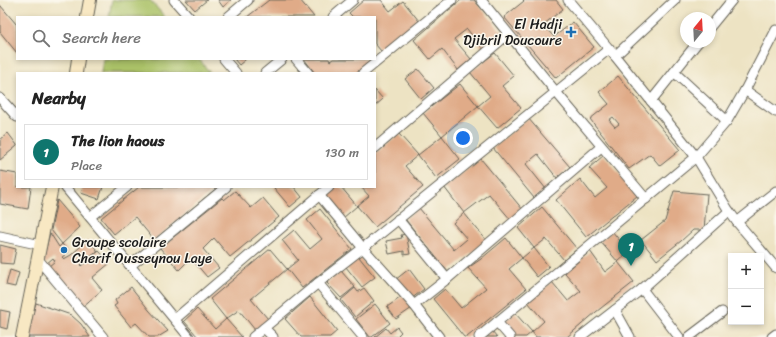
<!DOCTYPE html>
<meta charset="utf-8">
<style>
body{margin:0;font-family:Sriracha,sans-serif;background:#f2f2f2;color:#222}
.controls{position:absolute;right:12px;bottom:12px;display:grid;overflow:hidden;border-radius:0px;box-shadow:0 2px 6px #0003}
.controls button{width:36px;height:36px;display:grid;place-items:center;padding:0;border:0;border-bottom:1px solid #e0e0e0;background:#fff;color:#222;font:20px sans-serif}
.compass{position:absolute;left:680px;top:12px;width:36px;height:36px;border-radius:50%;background:#fff;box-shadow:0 2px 6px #0003;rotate:18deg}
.you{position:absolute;left:463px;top:138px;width:14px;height:14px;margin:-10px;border:3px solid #fff;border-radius:50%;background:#1a73e8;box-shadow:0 0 0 6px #1a73e833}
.badge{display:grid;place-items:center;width:26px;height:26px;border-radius:50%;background:#0f766e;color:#fff;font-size:13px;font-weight:700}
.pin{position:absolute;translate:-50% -33px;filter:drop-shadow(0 1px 2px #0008)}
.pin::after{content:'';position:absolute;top:21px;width:14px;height:12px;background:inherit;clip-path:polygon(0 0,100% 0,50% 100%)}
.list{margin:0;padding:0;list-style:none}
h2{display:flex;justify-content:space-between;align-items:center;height:52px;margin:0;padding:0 16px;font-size:17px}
h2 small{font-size:13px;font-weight:400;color:#767676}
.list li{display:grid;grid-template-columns:26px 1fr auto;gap:12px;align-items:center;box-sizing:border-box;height:56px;margin:0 8px 8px;padding:0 8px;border:1px solid #e0e0e0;border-radius:0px}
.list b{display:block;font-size:15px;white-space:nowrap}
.list p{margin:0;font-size:13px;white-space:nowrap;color:#767676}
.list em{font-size:13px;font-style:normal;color:#767676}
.icon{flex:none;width:22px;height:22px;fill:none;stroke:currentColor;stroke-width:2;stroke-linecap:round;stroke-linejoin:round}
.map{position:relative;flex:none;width:776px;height:337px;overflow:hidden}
.search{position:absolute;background:#fff;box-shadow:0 2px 6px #0003;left:16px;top:16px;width:360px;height:44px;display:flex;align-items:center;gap:10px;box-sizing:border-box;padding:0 14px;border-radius:0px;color:#767676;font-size:15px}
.panel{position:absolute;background:#fff;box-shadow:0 2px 6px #0003;left:16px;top:72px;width:360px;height:116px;border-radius:0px}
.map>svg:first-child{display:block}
.green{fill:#abc267;stroke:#646f42}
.building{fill:#e0ab88;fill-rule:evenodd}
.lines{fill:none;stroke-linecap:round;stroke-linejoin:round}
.street-casing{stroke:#656256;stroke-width:11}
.secondary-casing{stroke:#656256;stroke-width:14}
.street{stroke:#fff;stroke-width:9}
.secondary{stroke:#f8e8c3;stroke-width:12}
.poi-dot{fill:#1f6fb2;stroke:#fbf7ec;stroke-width:1.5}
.labels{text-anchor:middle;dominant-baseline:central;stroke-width:3;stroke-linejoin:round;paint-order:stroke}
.poi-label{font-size:14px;fill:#1c1c1c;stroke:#fbf7ec;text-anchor:end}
</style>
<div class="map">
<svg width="776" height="337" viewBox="0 0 776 337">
<rect width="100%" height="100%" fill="#fbf7ec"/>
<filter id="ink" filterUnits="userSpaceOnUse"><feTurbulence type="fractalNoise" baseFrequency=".025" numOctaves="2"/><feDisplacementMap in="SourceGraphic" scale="8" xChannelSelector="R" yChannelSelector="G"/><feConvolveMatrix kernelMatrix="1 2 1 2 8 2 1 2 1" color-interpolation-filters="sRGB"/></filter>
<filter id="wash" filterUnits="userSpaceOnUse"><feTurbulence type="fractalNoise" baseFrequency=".012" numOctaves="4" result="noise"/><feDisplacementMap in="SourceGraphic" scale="16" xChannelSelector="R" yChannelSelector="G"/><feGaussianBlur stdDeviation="0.9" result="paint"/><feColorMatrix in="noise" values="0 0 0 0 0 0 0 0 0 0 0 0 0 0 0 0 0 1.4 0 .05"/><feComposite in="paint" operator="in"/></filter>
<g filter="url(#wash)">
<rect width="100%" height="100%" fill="#ede3c3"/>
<g class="green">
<polygon points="112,0 150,0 165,17 109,17"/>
<polygon points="103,59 199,59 210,73 101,73"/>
</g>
<g id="blocks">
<g class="building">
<polygon points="186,0 207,0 195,10"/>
<polygon points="218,0 231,0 223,7"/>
<polygon points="269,0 300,0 314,17 247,17"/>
<polygon points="364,0 381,0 390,11 403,1 419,21 382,52 375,44 375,17 353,17 349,13"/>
<polygon points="461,0 474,0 503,33 483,49 467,29 454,39 471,59 458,70 442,49 430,59 414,40"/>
<polygon points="523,0 556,0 563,9 543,25 554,37 573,22 594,47 556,78 504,17 524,1"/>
<polygon points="0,5 17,25 17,53 0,32"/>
<polygon points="495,53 514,76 502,86 521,108 497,128 478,106 490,96 470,72"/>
<polygon points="234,59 246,59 239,65"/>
<polygon points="304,59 329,59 330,61 333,59 368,59 371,62 357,73 315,73"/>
<polygon points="418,69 434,88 421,99 405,79"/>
<path d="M618,76L680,150L660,166L650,154L629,169L590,119L609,104L599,92ZM613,117L619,124L615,127L609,120Z"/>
<polygon points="460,84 478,106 442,136 423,113"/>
<polygon points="375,90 383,99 375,106"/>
<polygon points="528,118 570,167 557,178 538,154 526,164 546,189 534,198 493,148"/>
<polygon points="8,133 17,145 17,146 0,160 0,140"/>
<polygon points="399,134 418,155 405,166 423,187 375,227 357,206 343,218 324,195 333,187 341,187 357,206 369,196 361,187 375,187 375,154"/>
<polygon points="442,136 460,159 436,178 418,155"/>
<polygon points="604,155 637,196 586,237 556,200 580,179 595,198 607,188 589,168"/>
<polygon points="481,159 523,210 511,220 489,194 464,213 487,241 448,272 405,219 419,208 454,250 467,239 453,223 464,213 444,187"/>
<polygon points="0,171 17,174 17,187 31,187 28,209 0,204"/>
<polygon points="83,187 103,187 99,199 81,193"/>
<polygon points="139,187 218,187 154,240 135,217 114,234 101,218"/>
<polygon points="275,187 294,187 302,197 290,207 274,188"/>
<polygon points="235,191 251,208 263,198 279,217 230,257 214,238 203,249 219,268 207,277 191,258 179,270 160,248 222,198 224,200"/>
<polygon points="674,191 707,194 704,230 693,230 681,241 657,260 641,240 665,221"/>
<polygon points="57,200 80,227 62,244 51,230"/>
<polygon points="542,207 577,249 564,260 546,239 534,248 518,228"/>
<polygon points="320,209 352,249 302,288 287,269 298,260 282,240 294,230 310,249 322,239 307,220"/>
<polygon points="612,231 629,252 618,262 600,241"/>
<polygon points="50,233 59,247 62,244 69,252 62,257 64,259 71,255 88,240 98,251 80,265 81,266 99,251 110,263 92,278 102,290 82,307 48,267 55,261 53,258 46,264 43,260"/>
<polygon points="406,234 410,254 404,255 404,251 389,254 386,241 402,238 401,235"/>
<polygon points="506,238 522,258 509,269 526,289 467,337 464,337 433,299 445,289 461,308 486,288 468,268 481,259"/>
<polygon points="0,245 16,249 13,264 0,263"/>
<polygon points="534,248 549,267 537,277 522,258"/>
<polygon points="270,249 287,269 251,299 268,319 255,330 239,310 226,319 210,299"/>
<polygon points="590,251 605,272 618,262 634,282 596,312 567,337 536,337 532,332 544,321 528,302 552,282 568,301 581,291 565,273"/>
<polygon points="359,257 375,277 362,287 346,267"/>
<polygon points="409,269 424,289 411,299 395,280"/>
<polygon points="10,270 19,273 15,287 6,285"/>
<polygon points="341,271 355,287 341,298 327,283"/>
<polygon points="131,287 149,310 168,331 158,337 149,337 136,323 131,327 114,306 117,304 115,300"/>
<polygon points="355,288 358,292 364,288 374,301 355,317 341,300"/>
<polygon points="404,295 412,308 396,319 387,307"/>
<polygon points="310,297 337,331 330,337 301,337 285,319"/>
<polygon points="36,303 71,315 81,324 90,337 27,337 31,319"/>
<polygon points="375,304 390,323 372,337 370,337 356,319"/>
<polygon points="197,309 215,329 226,319 242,337 198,337 184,321"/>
<polygon points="0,310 10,312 7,329 0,327"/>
<polygon points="515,313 532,332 526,337 514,337 503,323"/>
<polygon points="397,327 401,332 398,335 400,337 375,337 386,328 390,333"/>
<polygon points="492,331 497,337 484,337"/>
</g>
</g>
</g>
<g filter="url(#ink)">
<use href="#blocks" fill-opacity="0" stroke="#656256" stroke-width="1"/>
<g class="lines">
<g class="street-casing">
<g id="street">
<polyline points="174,0 189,17"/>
<polyline points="481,0 556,92 646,199"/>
<polyline points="568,0 615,56 696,157 729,211 737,222 776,268"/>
<polyline points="228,17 248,0"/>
<polyline points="333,17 353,0"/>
<polyline points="710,27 732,0"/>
<polyline points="615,56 675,0"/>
<polyline points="224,59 236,73"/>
<polyline points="296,59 308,73"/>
<polyline points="674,72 727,121"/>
<polyline points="265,73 282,59"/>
<polyline points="363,73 452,0"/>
<polyline points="745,90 776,112"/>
<polyline points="0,98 17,117"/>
<polyline points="651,101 698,42"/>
<polyline points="375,148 508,34"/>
<polyline points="65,187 189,337"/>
<polyline points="319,195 363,248 414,305 439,337"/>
<polyline points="90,217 127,187"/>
<polyline points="398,219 447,279"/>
<polyline points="737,222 776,191"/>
<polyline points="0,236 41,245"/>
<polyline points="37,258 103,337"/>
<polyline points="130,266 226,187"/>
<polyline points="318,283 363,337"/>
<polyline points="642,289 679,337"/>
<polyline points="414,305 447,279 601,147"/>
<polyline points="615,310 630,337"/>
<polyline points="175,319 329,187"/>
<polyline points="497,322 510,337"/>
<polyline points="264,328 273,337"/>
<polyline points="253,337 318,283 363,248 609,49"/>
<polyline points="479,337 696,157 727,121 745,90 776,30"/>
<polyline points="580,337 642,289 729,211"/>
<polyline points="689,337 722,312"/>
<polyline points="772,337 776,334"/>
</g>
</g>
<g class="secondary-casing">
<g id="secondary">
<polyline points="87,17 90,0"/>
<polyline points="76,73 78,59"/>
<polyline points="22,337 52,187"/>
</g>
</g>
<use href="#street" class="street"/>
<use href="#secondary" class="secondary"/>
</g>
</g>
<g class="poi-dot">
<path d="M569 26h4v4h4v4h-4v4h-4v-4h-4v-4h4z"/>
<circle cx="64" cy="250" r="4"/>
</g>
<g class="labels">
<g class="poi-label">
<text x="562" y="24">El Hadji<tspan x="562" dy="16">Djibril Doucoure</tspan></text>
<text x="72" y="242" text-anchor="start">Groupe scolaire<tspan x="72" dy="16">Cherif Ousseynou Laye</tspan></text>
</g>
</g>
</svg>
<div class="controls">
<button>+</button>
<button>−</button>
</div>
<svg class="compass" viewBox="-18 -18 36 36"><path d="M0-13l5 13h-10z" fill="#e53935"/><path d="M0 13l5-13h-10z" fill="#767676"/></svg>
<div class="you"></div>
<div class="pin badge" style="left:631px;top:266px">1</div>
<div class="search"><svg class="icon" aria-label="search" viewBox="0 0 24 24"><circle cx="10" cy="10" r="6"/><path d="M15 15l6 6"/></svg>Search here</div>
<section class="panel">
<h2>Nearby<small></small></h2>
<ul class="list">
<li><span class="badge">1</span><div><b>The lion haous</b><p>Place</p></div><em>130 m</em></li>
</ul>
</section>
</div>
